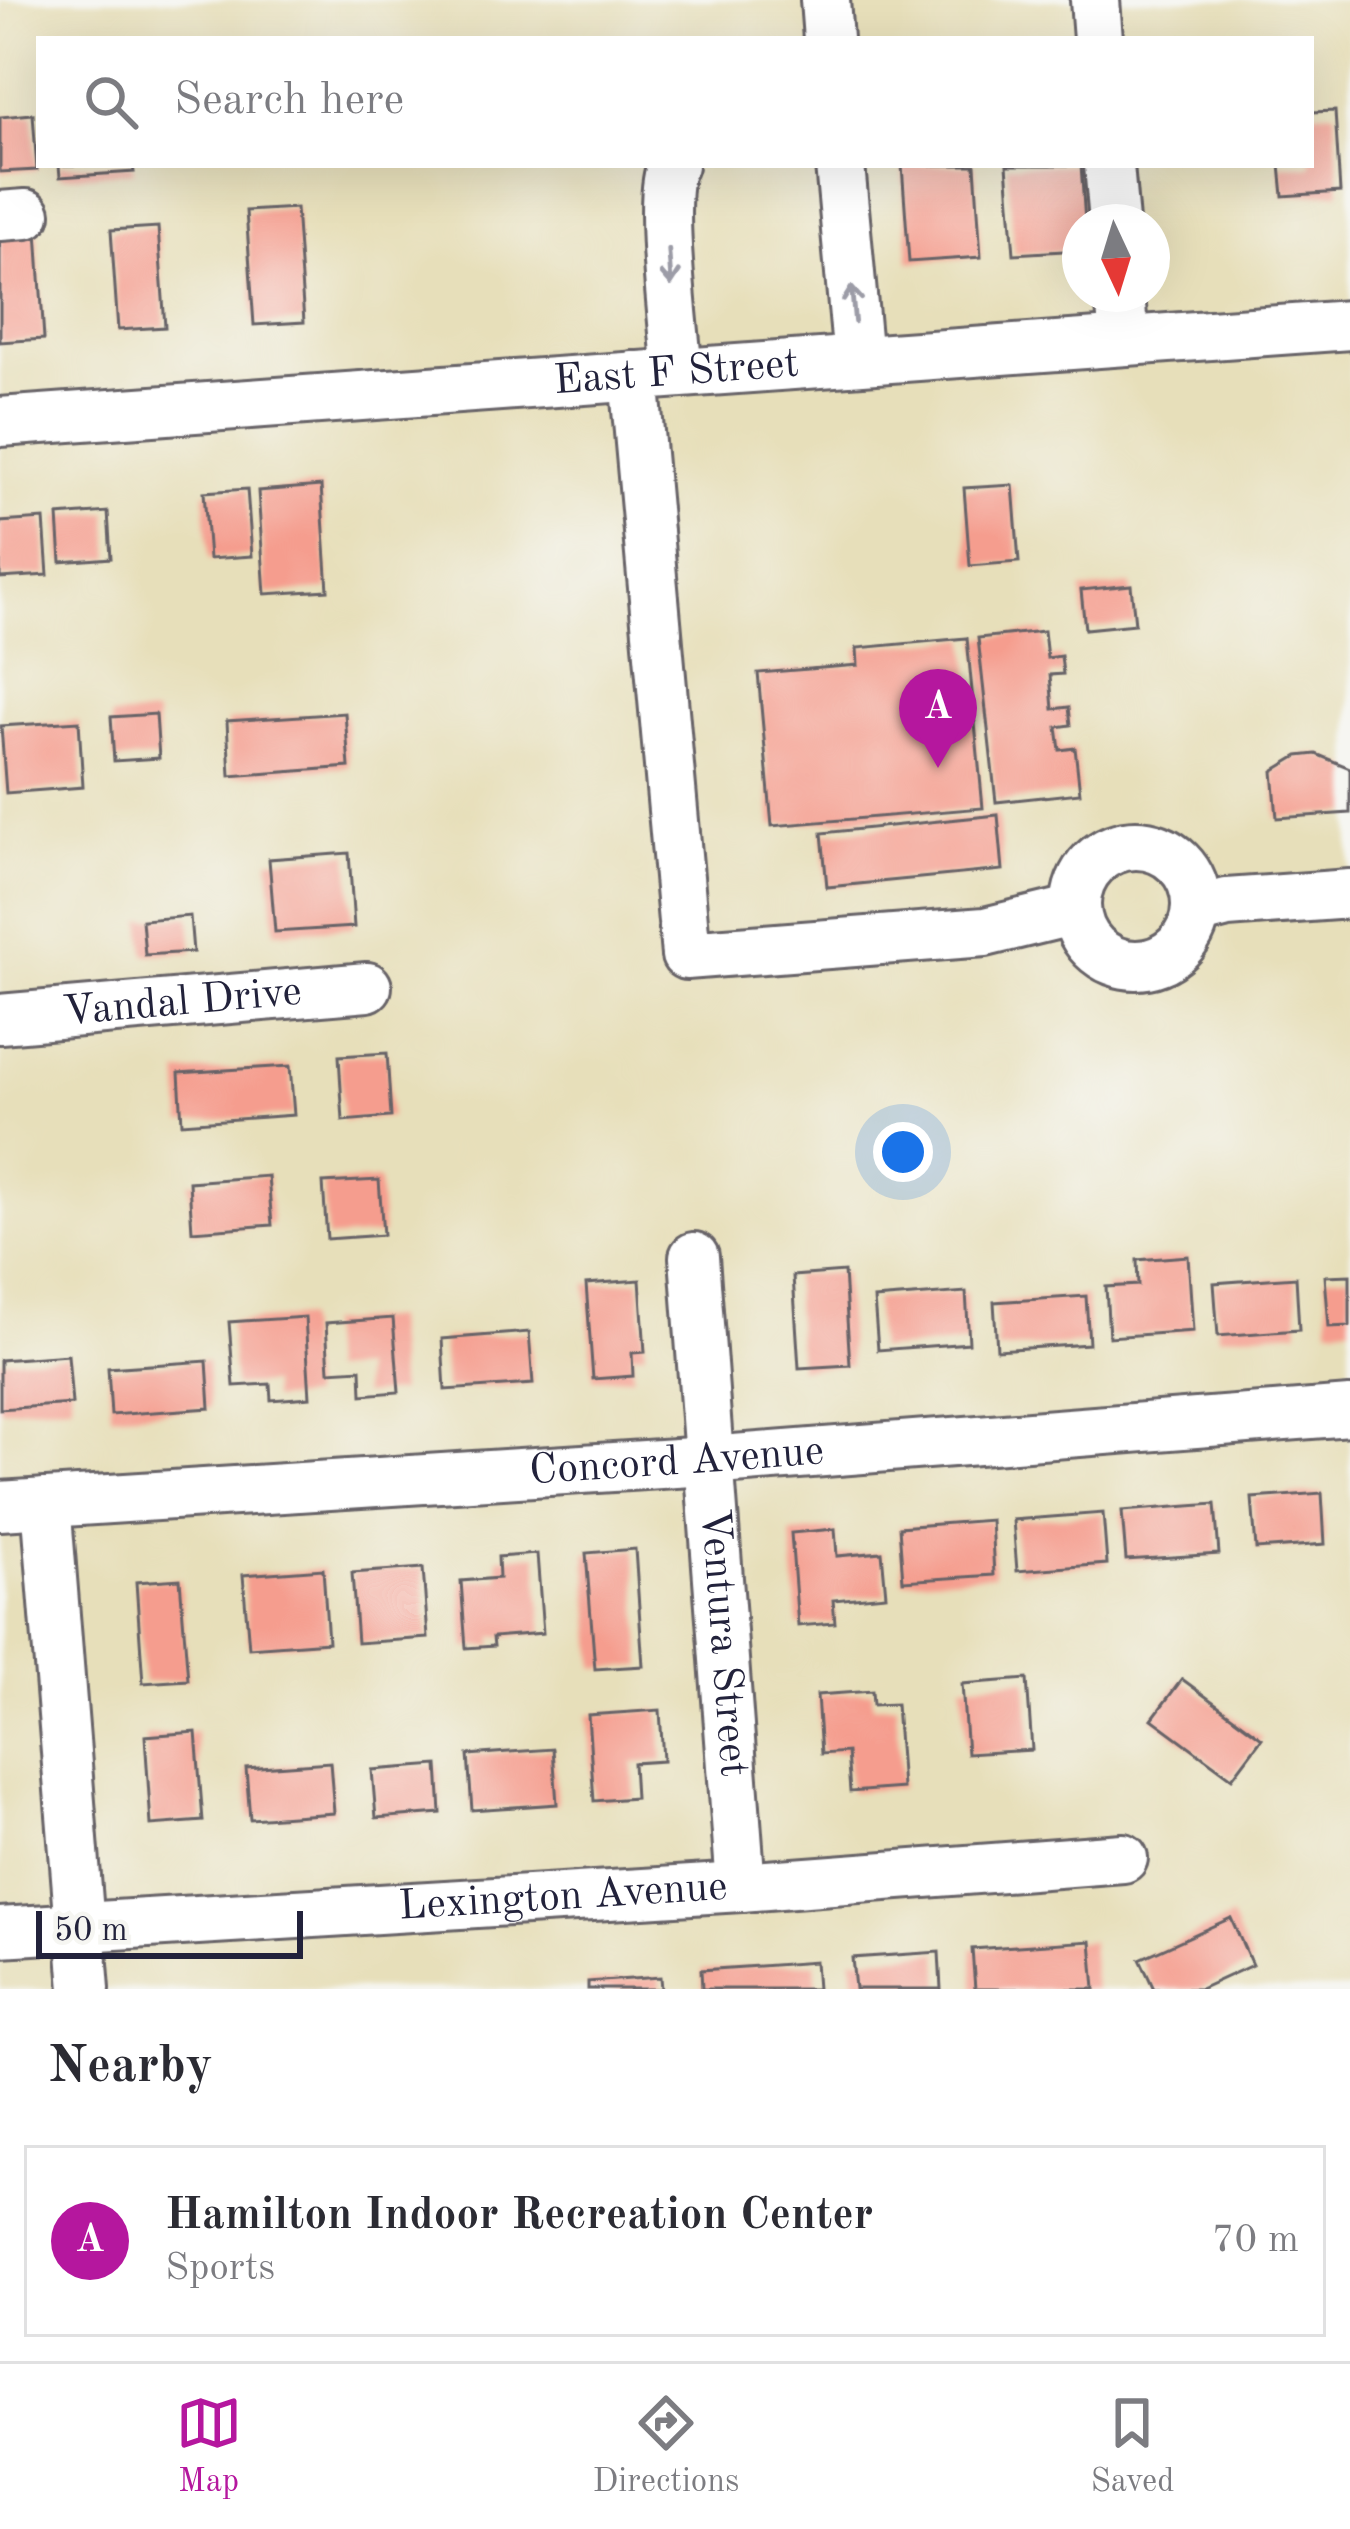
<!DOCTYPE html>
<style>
body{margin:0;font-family:"Old Standard TT",serif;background:#f7f7f7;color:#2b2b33}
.compass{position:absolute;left:1062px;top:204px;width:108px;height:108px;border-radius:50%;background:#fff;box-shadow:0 12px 48px #0002;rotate:176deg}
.scale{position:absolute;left:36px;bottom:30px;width:267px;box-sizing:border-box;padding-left:12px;border:6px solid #22223b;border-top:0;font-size:33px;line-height:42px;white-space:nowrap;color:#22223b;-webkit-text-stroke:9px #f6f6f2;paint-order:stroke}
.you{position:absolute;left:903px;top:1152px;width:42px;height:42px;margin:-30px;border:9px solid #fff;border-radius:50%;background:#1a73e8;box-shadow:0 0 0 18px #1a73e833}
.badge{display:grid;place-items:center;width:78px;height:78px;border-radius:50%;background:#b5179e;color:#fff;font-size:39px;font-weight:700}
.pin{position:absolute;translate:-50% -99px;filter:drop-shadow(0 3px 6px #0008)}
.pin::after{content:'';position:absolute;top:63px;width:42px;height:36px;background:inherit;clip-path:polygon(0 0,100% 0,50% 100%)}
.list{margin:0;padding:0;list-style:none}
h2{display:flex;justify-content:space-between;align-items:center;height:156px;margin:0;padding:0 48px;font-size:51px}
h2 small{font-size:39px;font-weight:400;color:#7c7c81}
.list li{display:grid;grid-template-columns:78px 1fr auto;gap:36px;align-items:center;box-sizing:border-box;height:192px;margin:0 24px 24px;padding:0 24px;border:3px solid #e1e1e2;border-radius:0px}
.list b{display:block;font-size:45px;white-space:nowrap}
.list p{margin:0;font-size:39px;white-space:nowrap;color:#7c7c81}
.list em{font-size:39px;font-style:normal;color:#7c7c81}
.icon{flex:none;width:66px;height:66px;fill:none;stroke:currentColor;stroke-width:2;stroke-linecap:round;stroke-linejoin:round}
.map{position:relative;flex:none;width:1350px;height:1989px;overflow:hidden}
.search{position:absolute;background:#fff;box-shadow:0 12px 48px #0002;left:36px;right:36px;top:36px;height:132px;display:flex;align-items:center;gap:30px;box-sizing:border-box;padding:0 42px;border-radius:0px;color:#7c7c81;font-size:45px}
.sheet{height:372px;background:#fff}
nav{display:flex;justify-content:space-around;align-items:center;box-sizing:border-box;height:168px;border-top:3px solid #e1e1e2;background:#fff;font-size:33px;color:#7c7c81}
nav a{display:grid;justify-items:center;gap:6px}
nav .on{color:#b5179e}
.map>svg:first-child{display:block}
.building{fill:#f59d8e}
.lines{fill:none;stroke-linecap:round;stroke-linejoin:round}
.minor-casing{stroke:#676467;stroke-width:54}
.minor{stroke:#fff;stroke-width:48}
.oneway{stroke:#9c9ca7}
.labels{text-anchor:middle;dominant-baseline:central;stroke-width:9;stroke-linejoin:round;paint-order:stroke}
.street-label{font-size:42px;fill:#22223b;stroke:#f6f6f2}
</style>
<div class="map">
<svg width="1350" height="1989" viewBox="0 0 1350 1989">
<rect width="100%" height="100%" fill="#f6f6f2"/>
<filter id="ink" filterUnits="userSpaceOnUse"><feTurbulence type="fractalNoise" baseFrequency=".00833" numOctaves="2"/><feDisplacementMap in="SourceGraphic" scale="24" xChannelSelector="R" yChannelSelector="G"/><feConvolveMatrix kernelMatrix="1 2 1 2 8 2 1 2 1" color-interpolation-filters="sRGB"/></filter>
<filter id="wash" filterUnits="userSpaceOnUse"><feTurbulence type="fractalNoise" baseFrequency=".004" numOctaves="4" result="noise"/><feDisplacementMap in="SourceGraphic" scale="48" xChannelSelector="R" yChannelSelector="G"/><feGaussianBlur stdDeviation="2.7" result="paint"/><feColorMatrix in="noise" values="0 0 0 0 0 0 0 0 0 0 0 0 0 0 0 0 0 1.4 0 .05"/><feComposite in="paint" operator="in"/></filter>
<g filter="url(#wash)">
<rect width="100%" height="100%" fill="#e7dfba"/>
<g id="blocks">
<g class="building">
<polygon points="1335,111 1340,192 1283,196 1280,165 1311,165 1311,112"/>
<polygon points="33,114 37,170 0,172 0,117"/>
<polygon points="59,165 133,165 134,172 60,177"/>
<polygon points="902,165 975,165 981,257 909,262"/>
<polygon points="1007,165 1081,165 1085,222 1080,222 1080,250 1014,254"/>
<polygon points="296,208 304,322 254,325 246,211"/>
<polygon points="158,227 165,327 118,330 111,230"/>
<polygon points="37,231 44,339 0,342 0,234"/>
<polygon points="1013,485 1019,562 970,566 964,488"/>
<polygon points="321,486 328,590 265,594 258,491"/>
<polygon points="247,489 252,556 209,559 204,492"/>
<polygon points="108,512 111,558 61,562 58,516"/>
<polygon points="44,519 48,575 0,578 0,522"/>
<polygon points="1131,585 1135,624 1085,629 1081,590"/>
<polygon points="1044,631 1047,658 1061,656 1063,674 1050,675 1053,709 1069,707 1071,725 1057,727 1060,750 1075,748 1080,793 996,802 978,638"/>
<polygon points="967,638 983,808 772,826 758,673 858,665 857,648"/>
<polygon points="345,713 349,767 230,776 227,721"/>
<polygon points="156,714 159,758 114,761 111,717"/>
<polygon points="79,721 83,787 6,793 1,726"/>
<polygon points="1316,754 1350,768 1350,813 1277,818 1273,771 1298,756"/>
<polygon points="998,815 1003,870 827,887 822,833"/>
<polygon points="349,853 354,927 275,932 269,859"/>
<polygon points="190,916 193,952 145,955 142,920"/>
<polygon points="387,1053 391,1117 343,1121 339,1056"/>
<polygon points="290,1066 294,1115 182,1123 179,1073"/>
<polygon points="268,1176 272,1225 192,1231 189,1182"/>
<polygon points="379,1180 383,1235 327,1239 323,1183"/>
<polygon points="1188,1256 1193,1331 1109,1337 1106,1287 1138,1285 1137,1260"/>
<polygon points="844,1272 850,1365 799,1368 793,1276"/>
<polygon points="1350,1275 1350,1326 1329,1327 1325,1276"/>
<polygon points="1296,1277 1299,1330 1218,1336 1214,1283"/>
<polygon points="640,1280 645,1352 632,1353 633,1376 593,1379 586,1284"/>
<polygon points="966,1292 969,1343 878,1350 874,1299"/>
<polygon points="1086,1296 1089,1344 997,1350 994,1302"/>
<polygon points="305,1317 310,1397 271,1400 270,1384 234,1386 229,1322"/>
<polygon points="393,1318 399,1392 362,1395 361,1369 329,1371 326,1323"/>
<polygon points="529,1332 533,1384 445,1390 442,1339"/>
<polygon points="68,1355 72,1404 0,1409 0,1360"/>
<polygon points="207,1361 210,1408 111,1415 108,1368"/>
<polygon points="1322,1493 1325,1544 1256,1549 1252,1498"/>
<polygon points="1215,1504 1219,1554 1126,1560 1122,1511"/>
<polygon points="1103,1513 1107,1564 1017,1571 1013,1520"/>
<polygon points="991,1520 994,1575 903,1581 899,1527"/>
<polygon points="835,1529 837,1556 882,1552 886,1595 833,1600 835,1623 798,1626 791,1533"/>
<polygon points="635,1549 643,1666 595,1669 586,1553"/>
<polygon points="537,1554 543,1633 493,1637 494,1646 466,1648 461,1581 499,1578 498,1557"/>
<polygon points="423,1568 428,1638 357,1643 352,1573"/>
<polygon points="323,1569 328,1642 249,1648 243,1575"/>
<polygon points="180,1579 188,1680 143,1683 136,1582"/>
<polygon points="1027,1679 1032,1750 967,1754 962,1684"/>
<polygon points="1182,1679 1262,1738 1232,1778 1152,1719"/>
<polygon points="872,1691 873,1705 896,1704 902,1788 850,1792 847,1752 821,1754 817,1695"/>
<polygon points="660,1710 663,1761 633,1763 635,1798 594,1801 588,1715"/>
<polygon points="196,1732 203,1821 151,1825 145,1736"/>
<polygon points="553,1749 557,1804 472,1810 468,1755"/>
<polygon points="330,1762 334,1813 250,1819 246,1768"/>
<polygon points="438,1765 441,1813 376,1818 372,1770"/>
<polygon points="1231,1918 1252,1965 1200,1989 1154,1989 1140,1959"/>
<polygon points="1091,1941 1095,1989 975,1989 972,1949"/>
<polygon points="939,1952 941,1989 855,1989 852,1958"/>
<polygon points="815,1962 817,1989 702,1989 701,1970"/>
<polygon points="660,1977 661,1989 588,1989 588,1982"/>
</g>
</g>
</g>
<g filter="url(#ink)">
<use href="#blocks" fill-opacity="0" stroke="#676467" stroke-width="3"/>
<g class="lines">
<g class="minor-casing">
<g id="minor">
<polyline points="825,0 828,39"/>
<polyline points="1095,0 1098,39"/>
<path d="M673,165C656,187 675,336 678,373"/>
<polyline points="840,165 858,360"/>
<polyline points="1109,165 1114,222"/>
<polyline points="0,216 26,214"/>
<polyline points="1120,294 1124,341"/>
<polyline points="634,376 686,955 985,932 1075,910"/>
<path id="s1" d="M0,422L1350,325"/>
<circle cx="1136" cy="905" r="60"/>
<polyline points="1196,911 1227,903 1350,894"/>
<path id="s2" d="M0,1019L367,987"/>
<path id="s3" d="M694,1257L741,1887"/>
<polyline points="46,1503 85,1989"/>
<path id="s4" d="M0,1506L708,1461L1350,1411"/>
<path id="s5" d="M0,1932L741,1887L1123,1858"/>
</g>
</g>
<use href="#minor" class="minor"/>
</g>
<defs><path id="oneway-shaft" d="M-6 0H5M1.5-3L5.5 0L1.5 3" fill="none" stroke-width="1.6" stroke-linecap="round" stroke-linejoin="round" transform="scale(3)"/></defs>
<g class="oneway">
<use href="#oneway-shaft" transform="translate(670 268) rotate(86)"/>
<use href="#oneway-shaft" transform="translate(853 304) rotate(-95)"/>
</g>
</g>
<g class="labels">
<g class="street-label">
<text stroke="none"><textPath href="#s1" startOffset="678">East F Street</textPath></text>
<text stroke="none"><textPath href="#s2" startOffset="183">Vandal Drive</textPath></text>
<text stroke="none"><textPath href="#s4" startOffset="678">Concord Avenue</textPath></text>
<text stroke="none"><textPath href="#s3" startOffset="387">Ventura Street</textPath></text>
<text stroke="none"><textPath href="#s5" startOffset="564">Lexington Avenue</textPath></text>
</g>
</g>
</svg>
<svg class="compass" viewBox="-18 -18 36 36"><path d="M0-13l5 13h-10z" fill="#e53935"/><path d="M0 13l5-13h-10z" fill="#7c7c81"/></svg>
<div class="scale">50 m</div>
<div class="you"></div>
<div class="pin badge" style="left:938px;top:768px">A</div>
<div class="search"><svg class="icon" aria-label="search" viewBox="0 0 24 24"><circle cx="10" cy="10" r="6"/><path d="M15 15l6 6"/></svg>Search here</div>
</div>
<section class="sheet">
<h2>Nearby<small></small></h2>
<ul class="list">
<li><span class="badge">A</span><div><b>Hamilton Indoor Recreation Center</b><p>Sports</p></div><em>70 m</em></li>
</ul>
</section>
<nav>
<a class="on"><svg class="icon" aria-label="map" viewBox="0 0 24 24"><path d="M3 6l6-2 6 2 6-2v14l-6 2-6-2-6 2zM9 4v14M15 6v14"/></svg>Map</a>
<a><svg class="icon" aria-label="directions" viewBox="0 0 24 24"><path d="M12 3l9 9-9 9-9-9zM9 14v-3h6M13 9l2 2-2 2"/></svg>Directions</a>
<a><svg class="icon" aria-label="saved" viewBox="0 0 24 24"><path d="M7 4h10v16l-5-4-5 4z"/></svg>Saved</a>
</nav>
